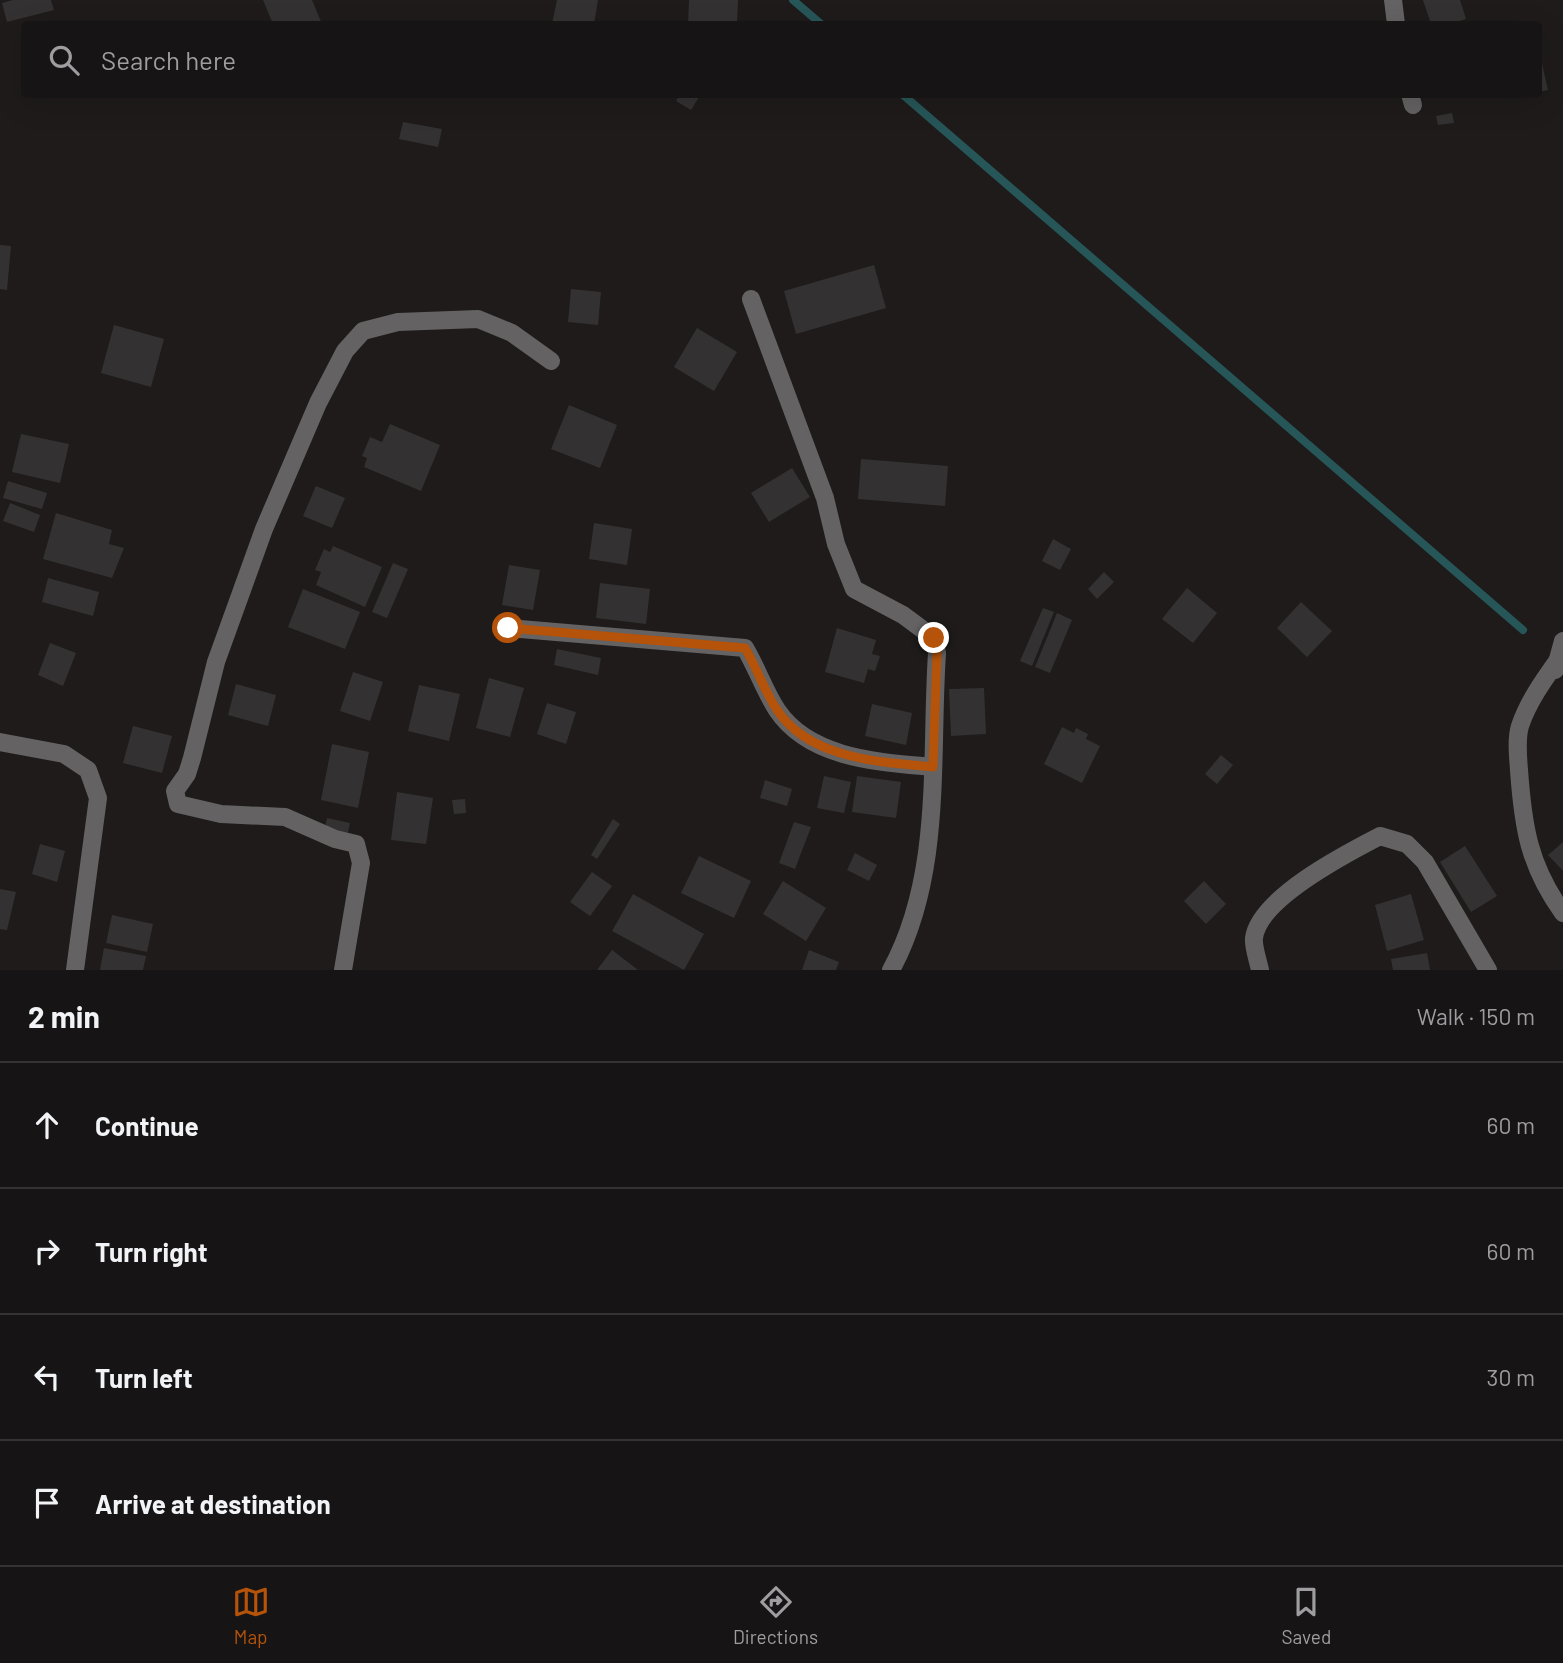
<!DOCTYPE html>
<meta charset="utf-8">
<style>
body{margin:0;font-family:Barlow,sans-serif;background:#1f1d1d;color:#f1f3f6}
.stop{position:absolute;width:21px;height:21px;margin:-16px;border:5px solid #b45309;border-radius:50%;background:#fff}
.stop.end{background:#b45309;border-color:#fff;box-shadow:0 2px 7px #0008}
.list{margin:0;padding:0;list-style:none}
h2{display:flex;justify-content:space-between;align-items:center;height:91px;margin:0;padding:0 28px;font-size:30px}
h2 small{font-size:23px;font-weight:400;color:#9e9ea0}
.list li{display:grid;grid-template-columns:46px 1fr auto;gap:21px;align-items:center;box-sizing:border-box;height:126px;padding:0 28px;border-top:2px solid #353334}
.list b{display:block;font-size:26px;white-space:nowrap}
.list em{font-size:23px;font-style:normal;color:#9e9ea0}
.icon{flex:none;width:38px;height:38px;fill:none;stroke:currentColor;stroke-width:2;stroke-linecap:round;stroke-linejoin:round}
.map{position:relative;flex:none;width:1563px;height:970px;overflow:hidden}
.search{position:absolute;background:#161414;box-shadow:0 7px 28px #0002;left:21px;right:21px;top:21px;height:77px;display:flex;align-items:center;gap:18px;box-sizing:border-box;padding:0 24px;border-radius:7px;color:#9e9ea0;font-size:26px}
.sheet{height:595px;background:#161414}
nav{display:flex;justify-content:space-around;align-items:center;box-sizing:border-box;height:98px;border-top:2px solid #353334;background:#161414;font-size:19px;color:#9e9ea0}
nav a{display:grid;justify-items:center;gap:4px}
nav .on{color:#b45309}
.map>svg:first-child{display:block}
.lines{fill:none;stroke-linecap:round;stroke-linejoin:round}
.stream{stroke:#275658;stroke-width:8}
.building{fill:#343132}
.minor{stroke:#646263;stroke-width:18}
.route{stroke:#b45309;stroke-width:9}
</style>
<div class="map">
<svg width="1563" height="970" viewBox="0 0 1563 970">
<rect width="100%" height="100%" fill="#1e1b1a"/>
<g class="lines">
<g class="stream">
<polyline points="793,0 821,24"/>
<polyline points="902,94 1523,630"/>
</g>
</g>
<g class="building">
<polygon points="13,0 51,0 54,10 7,22 2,3"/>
<polygon points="263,0 312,0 322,24 273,24"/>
<polygon points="557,0 598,0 594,24 552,24"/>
<polygon points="689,0 738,0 737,24 688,24"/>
<polygon points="1423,0 1460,0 1466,19 1449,24 1431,24"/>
<polygon points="1538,46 1548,90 1538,92"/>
<polygon points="680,94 701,94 691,110 676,101"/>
<polygon points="1452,113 1454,123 1438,125 1436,116"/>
<polygon points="403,122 442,129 438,147 399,139"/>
<polygon points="0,245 11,246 7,290 0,289"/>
<polygon points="874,265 886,308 796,334 784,291"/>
<polygon points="571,289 601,292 598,325 568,322"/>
<polygon points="114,325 164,339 151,387 101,373"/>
<polygon points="697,328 737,352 714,391 674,367"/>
<polygon points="569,405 617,425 600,468 551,449"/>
<polygon points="390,424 440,445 421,491 364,467 367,458 362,456 370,437 382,442"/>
<polygon points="21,434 69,444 60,483 12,472"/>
<polygon points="861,459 948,466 945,506 858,499"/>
<polygon points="792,468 810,497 769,522 751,493"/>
<polygon points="8,481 47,493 42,509 3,498"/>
<polygon points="316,486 345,498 332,528 303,516"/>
<polygon points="10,503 40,515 34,532 3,521"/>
<polygon points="56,513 112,530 109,544 124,548 112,578 43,559"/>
<polygon points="594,523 632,529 627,565 589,559"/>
<polygon points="1053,539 1071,549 1060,570 1042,561"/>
<polygon points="333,546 382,567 365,607 316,585 321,572 315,570 324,549 330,552"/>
<polygon points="393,563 408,569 387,618 372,612"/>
<polygon points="509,565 540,570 533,610 502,605"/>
<polygon points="1104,572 1114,582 1097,599 1088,589"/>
<polygon points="48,578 99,592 93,616 42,602"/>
<polygon points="600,583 650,589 646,624 596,618"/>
<polygon points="1187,588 1217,613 1193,643 1162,619"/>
<polygon points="303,589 360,612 345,649 288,627"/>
<polygon points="1301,602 1332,631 1307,657 1277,628"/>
<polygon points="1043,608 1054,612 1032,666 1020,661"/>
<polygon points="1057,613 1072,620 1050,673 1035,667"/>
<polygon points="837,628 876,640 872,654 880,656 875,671 868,669 864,683 825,672"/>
<polygon points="50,643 76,653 63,686 38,675"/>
<polygon points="557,649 601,658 598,675 554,665"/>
<polygon points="353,672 383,682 370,721 340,711"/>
<polygon points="489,678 524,688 510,737 476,728"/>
<polygon points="236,684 276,695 268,726 228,715"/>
<polygon points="419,685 460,694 449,741 408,731"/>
<polygon points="984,688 986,734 951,736 949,689"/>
<polygon points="547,703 576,712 566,744 537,734"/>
<polygon points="872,704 912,713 906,745 865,736"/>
<polygon points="133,726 172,736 162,773 123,763"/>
<polygon points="1062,727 1074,733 1076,728 1088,734 1086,739 1100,746 1082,783 1044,764"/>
<polygon points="332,744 369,752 358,808 321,800"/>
<polygon points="1221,755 1233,765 1217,784 1205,774"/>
<polygon points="824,776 851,782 844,813 817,808"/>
<polygon points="857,776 901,782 896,818 852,812"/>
<polygon points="765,780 792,789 787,806 760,798"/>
<polygon points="397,792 433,798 426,844 391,840"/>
<polygon points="465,799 466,813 454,814 452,800"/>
<polygon points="327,818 350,823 347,837 324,832"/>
<polygon points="613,819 620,824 597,859 591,855"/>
<polygon points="794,822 811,827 795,869 779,863"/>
<polygon points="1563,842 1563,871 1548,855"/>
<polygon points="40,844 65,851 57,882 32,874"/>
<polygon points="1465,846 1497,896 1471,912 1440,862"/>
<polygon points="855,853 877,865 869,881 847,870"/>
<polygon points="699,856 751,881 734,918 681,893"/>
<polygon points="592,872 612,886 590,916 570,902"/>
<polygon points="783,881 826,908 806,941 763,914"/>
<polygon points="1204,881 1226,904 1206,924 1184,901"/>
<polygon points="0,889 16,892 7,930 0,929"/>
<polygon points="633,894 704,934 684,970 612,931"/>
<polygon points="1411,894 1424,940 1387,951 1375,905"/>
<polygon points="112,915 153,924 147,952 106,943"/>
<polygon points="104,948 146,956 143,970 100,970"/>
<polygon points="612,950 638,970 597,970"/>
<polygon points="809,950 839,962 836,970 802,970"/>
<polygon points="1427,953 1430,970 1393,970 1391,959"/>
</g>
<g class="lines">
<g class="minor">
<polyline points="1393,0 1396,24"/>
<polyline points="1410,94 1413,105"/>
<path d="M751,299L825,498L836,544L854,589L903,615L934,638L937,653C930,758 943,875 891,970"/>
<path d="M508,628L745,648C757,668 764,690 777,710C810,759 879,762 933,767"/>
<path d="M1558,660C1543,681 1528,702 1520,726C1516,739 1518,756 1519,770C1523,827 1529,866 1563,913"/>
<polyline points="1555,670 1563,641"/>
<polyline points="0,742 64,754 88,770 98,798 75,970"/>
<polyline points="343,970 361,863 356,844 335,839 285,817 221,814 178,804 175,791 187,774 192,758 216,662 264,529 318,403 345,351 363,331 398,322 478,319 512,333 551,361"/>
<path d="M1260,970C1258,960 1253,947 1254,938C1259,898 1347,853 1380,836L1407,844L1425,862L1488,970"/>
</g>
</g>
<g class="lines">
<path class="route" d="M508,628L745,648C757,668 764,690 777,710C810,759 879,762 933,767L937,653L934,638"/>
</g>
</svg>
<div class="stop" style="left:508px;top:628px"></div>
<div class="stop end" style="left:934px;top:638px"></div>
<div class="search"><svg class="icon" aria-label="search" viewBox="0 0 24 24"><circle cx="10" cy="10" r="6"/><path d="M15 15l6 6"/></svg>Search here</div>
</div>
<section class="sheet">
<h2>2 min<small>Walk · 150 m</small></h2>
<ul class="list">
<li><svg class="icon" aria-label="ahead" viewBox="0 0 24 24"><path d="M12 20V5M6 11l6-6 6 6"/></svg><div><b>Continue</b></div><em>60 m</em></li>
<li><svg class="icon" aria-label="right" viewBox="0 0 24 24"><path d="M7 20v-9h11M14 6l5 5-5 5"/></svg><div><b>Turn right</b></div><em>60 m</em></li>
<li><svg class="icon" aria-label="left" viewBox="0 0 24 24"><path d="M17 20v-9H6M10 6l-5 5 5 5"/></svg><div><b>Turn left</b></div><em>30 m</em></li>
<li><svg class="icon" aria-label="arrive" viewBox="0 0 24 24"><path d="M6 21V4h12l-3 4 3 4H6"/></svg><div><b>Arrive at destination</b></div></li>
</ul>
</section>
<nav>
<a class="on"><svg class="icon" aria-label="map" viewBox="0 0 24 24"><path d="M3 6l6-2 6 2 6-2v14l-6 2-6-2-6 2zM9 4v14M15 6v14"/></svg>Map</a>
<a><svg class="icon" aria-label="directions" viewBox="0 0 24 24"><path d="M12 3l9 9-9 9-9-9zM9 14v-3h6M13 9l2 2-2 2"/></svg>Directions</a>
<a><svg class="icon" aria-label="saved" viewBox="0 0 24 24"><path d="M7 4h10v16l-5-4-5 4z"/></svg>Saved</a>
</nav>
